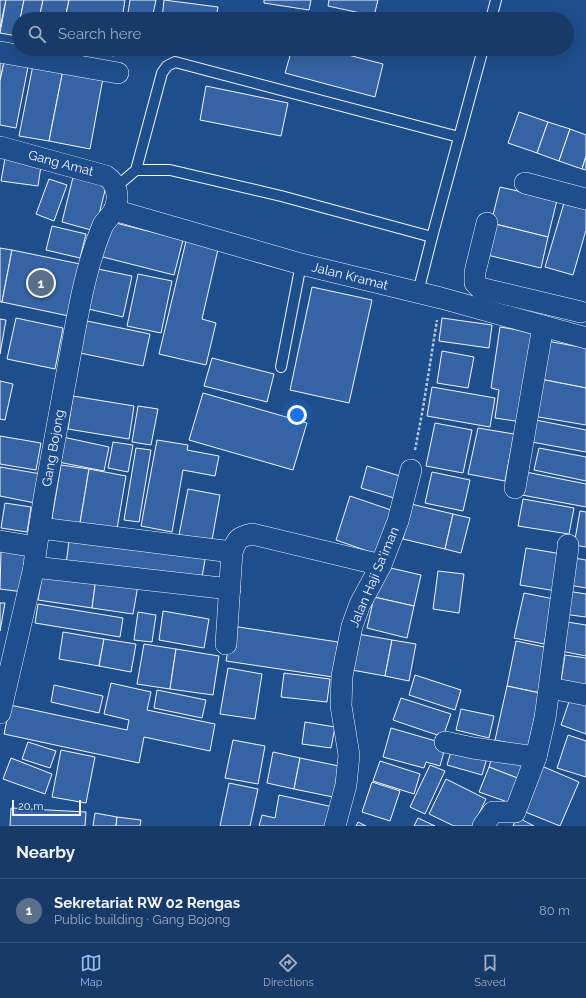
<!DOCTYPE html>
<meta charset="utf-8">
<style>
body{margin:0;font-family:Raleway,sans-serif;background:#20416f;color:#f1f3f6}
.scale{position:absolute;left:12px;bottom:10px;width:69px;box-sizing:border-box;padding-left:4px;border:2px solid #f2f6ff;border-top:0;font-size:11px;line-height:14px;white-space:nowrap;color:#f2f6ff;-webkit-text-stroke:3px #1f4e8c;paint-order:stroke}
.you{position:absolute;left:297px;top:415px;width:14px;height:14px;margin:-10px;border:3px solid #fff;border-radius:50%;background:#1a73e8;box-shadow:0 0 0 6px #1a73e833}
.badge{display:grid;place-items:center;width:26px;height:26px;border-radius:50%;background:#90b9f0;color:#fff;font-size:13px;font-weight:700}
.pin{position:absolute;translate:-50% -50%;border:2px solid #fff;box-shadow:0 1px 4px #0006}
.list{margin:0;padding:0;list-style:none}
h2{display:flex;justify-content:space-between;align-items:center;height:52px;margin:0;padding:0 16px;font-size:17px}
h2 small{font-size:13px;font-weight:400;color:#9eadc0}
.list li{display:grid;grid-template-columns:26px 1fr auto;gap:12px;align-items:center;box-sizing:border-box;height:64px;padding:0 16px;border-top:1px solid #36547d}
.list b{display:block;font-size:15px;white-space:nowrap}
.list p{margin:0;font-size:13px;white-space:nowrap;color:#9eadc0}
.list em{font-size:13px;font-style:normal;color:#9eadc0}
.icon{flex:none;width:22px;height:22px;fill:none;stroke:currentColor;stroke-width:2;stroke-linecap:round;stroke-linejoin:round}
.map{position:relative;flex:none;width:586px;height:826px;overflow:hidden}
.search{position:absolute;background:#173a69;box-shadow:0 4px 16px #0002;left:12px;right:12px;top:12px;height:44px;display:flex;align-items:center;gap:10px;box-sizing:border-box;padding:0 14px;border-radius:22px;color:#9eadc0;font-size:15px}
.sheet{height:116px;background:#173a69}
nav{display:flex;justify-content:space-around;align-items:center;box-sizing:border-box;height:56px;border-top:1px solid #36547d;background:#173a69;font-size:11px;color:#9eadc0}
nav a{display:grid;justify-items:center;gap:2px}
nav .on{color:#90b9f0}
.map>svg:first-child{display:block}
.building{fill:#3563a3;stroke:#f2f6ff}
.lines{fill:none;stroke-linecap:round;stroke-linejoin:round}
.service-casing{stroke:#f2f6ff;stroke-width:12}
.minor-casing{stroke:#f2f6ff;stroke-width:22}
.path{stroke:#b3c4dc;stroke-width:2.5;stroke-dasharray:3 2;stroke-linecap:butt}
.service{stroke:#1f4e8c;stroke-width:10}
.minor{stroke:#1f4e8c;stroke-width:21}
.labels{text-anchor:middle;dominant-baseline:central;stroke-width:3;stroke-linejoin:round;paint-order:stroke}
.street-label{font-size:13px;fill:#f2f6ff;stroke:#1f4e8c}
</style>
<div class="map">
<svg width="586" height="826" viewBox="0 0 586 826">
<rect width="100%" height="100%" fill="#1f4e8c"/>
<g class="building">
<polygon points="0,0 6,0 0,28"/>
<polygon points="6,0 24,0 17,36 0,33"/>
<polygon points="24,0 43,0 39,19 20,19"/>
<polygon points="43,0 69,0 65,19 39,19"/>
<polygon points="69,0 125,0 122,19 65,19"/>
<polygon points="130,0 156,0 152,19 127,19"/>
<polygon points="164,0 218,7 216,19 162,19"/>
<polygon points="264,0 311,0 309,10 264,3"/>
<polygon points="329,0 378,0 374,16 328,6"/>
<polygon points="19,24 19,37 17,36"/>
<polygon points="81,49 116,49 114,56"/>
<polygon points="292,49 325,49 383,64 375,97 285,73"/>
<polygon points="0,62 4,62 0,81"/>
<polygon points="4,62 28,67 16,128 0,125 0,81"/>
<polygon points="33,65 63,70 49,141 19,136"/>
<polygon points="63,70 103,78 90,149 49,141"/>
<polygon points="206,86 288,103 281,136 200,120"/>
<polygon points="519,112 548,122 537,153 508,143"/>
<polygon points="548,122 570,129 559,161 537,153"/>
<polygon points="570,129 586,135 586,156 582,169 559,161"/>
<polygon points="6,153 42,159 38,186 1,181"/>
<polygon points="586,156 586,170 582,169"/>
<polygon points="75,169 108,178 95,231 62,222"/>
<polygon points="49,179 67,185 54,221 36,214"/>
<polygon points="500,187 557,200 548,237 491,223"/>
<polygon points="564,203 586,209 586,230 573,275 545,267"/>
<polygon points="108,221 183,240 174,275 99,256"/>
<polygon points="491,223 548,237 541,268 483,254"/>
<polygon points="52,226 86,234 80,258 46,250"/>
<polygon points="187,237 219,245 202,319 216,323 206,365 159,354"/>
<polygon points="0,248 12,250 2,302 0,302"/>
<polygon points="12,250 80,264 69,316 2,302"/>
<polygon points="93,268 132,276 123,317 84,308"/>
<polygon points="138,274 172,281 161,333 127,326"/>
<polygon points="312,287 372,300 349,403 290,390"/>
<polygon points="16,318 63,328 55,369 7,359"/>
<polygon points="442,318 492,325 489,348 439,341"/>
<polygon points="0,319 6,320 0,354"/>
<polygon points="87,321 150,334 143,366 80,353"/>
<polygon points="500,327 536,333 522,422 495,418 499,390 491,388"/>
<polygon points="547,341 586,348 586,388 540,379"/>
<polygon points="442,351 474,357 468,388 437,383"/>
<polygon points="212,358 274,374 267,402 204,386"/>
<polygon points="540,379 586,388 586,425 533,416"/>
<polygon points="0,381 13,384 5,420 0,419"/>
<polygon points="432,387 495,398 490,427 427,416"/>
<polygon points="203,393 307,423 293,470 189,440"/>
<polygon points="73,396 134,406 129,439 68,429"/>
<polygon points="138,406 158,409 151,445 132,442"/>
<polygon points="536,420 586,430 586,452 532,442"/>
<polygon points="435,423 472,430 463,473 426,466"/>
<polygon points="478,428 514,434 505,481 468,474"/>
<polygon points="0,436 41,443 36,470 0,464"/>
<polygon points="63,437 109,447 104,471 58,462"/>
<polygon points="157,440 188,445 187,450 219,456 215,476 183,470 172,532 141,526"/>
<polygon points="113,442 133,445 128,472 108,468"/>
<polygon points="136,448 151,450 139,522 124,520"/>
<polygon points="539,448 586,457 586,481 534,470"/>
<polygon points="61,465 89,469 79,529 51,524"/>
<polygon points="367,466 400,476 394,498 361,488"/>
<polygon points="0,467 41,474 35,503 0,496"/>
<polygon points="89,469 126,476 116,535 79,529"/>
<polygon points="432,472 470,480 463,511 425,503"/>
<polygon points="526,472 586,484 586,507 522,495"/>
<polygon points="188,489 220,495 212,540 179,535"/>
<polygon points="350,496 391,510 376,554 336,540"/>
<polygon points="523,499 574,508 569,534 518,526"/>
<polygon points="5,503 31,507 27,532 1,528"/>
<polygon points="411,504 453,514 445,549 403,539"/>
<polygon points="580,511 586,512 586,547 574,545"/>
<polygon points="453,514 470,518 461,553 445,549"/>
<polygon points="70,534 206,554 201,583 66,564"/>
<polygon points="526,548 562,554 556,591 520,585"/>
<polygon points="1,551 29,555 23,592 0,589"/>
<polygon points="574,558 586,560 586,588 569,585"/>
<polygon points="382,566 421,575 414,606 374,597"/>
<polygon points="43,571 96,578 92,608 38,600"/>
<polygon points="438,571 464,574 459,613 433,609"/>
<polygon points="96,578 138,585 133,614 92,608"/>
<polygon points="567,591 586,594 586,617 563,614"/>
<polygon points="524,593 554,599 544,644 514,638"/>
<polygon points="374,597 414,606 407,638 367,628"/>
<polygon points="0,603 5,603 0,631"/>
<polygon points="38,604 123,618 120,637 35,623"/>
<polygon points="163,611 209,619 204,648 159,640"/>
<polygon points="138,612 156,615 152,642 134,640"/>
<polygon points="567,622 586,625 586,656 561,651"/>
<polygon points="232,626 338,642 333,677 226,661"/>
<polygon points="63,632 104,639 99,666 59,659"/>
<polygon points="358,634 392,640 385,676 352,670"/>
<polygon points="104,639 136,644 131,672 99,666"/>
<polygon points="392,640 416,644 409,681 385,676"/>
<polygon points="516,641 549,648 540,693 507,686"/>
<polygon points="144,644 176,649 170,689 137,684"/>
<polygon points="176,649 219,656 213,695 170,689"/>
<polygon points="565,655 586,658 586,692 560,688"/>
<polygon points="228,668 262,674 255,719 220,714"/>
<polygon points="284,673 330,679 327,702 281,697"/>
<polygon points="415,675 461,690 455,710 409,695"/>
<polygon points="111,683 151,692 147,710 215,724 210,751 144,737 139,763 4,734 10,705 127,730 129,720 104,714"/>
<polygon points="54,685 103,696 99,713 51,702"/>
<polygon points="507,686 540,693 528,747 495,740"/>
<polygon points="157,690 206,700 202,718 154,708"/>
<polygon points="571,696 586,701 586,734 561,725"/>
<polygon points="401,698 451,714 443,737 393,720"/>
<polygon points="461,709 494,716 489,738 456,730"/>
<polygon points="305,722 335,727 331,748 302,744"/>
<polygon points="391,728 446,744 440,766 426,762 424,768 383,757"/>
<polygon points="568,735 586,741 586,777 557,768"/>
<polygon points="233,740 265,746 258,784 225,778"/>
<polygon points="28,742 56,751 50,768 22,759"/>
<polygon points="452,748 487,758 482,775 447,765"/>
<polygon points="61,750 95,757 86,803 52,797"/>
<polygon points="273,752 300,758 294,789 267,783"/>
<polygon points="493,754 530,768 525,781 489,767"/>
<polygon points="11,758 52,774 45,794 3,779"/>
<polygon points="300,758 339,766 333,797 294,789"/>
<polygon points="380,761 420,774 414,794 373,781"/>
<polygon points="537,764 579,782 560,826 518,809"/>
<polygon points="430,765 445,771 425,814 410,807"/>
<polygon points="489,767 525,781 516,805 479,792"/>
<polygon points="446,779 486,799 473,826 454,826 429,814"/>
<polygon points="372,782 400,791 390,821 362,812"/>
<polygon points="229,783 258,789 250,826 220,826"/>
<polygon points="279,795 333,807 328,826 259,826 262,815 275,818"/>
<polygon points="11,808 86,812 85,826 10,826"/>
<polygon points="95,813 117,817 116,826 93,826"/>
<polygon points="117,817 141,820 140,826 116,826"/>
<polygon points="517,817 534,826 513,826"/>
<polygon points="418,818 435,826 414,826"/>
<polygon points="358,822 366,826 356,826"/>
</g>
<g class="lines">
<g class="service-casing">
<g id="service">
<polyline points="491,19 496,0"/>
<polyline points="136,170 170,170 281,196 432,237 483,49"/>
<polyline points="116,187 136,170 162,73 167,66 175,62 459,137"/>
<polyline points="418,292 432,237"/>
<polyline points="281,367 301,264"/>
</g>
</g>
<g class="minor-casing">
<g id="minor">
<polyline points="0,52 118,73"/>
<path d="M0,147L106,176C117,183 120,198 114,211C111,216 106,220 103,225C84,270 77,320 68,367C60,411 52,454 44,498C41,521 36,544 34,567L0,713"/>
<polyline points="525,183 586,199"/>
<polyline points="114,210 301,264 441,298 586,338"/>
<polyline points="487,223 475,272 475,283 480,288 581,312"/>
<polyline points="515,488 543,326"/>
<polyline points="40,528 232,552"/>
<polyline points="0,541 36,547"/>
<polyline points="34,567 230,589"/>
<path d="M226,644L232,552C237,539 238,537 252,534L381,565"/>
<polyline points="550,688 586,695"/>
<polyline points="445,742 473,748 536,757"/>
<polyline points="335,826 346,785 349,755 341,706 342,676 352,626 360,604 381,565 398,521 411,470"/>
<polyline points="483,826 493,812 515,812 536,757 545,718 568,548 568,545"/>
</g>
</g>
<polyline class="path" points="415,450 423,408 437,320"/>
<use href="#service" class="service"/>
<use href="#minor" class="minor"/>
</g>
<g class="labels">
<g class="street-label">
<text transform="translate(61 163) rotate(15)">Gang Amat</text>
<text transform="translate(350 276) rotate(14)">Jalan Kramat</text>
<text transform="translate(53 448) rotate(-80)">Gang Bojong</text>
<text transform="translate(374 577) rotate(-67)">Jalan Haji Sa'iman</text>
</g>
</g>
</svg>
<div class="scale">20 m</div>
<div class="you"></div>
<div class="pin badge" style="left:41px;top:283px;background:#5c6f8a">1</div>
<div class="search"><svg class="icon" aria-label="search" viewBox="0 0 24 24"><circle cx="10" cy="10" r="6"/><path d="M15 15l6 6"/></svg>Search here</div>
</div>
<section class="sheet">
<h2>Nearby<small></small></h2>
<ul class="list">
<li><span class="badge" style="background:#5c6f8a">1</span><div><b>Sekretariat RW 02 Rengas</b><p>Public building · Gang Bojong</p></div><em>80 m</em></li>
</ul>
</section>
<nav>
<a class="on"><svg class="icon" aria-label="map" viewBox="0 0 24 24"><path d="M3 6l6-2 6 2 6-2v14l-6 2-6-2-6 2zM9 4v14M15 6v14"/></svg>Map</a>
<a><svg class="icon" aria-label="directions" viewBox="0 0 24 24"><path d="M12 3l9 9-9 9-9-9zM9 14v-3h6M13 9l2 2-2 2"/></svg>Directions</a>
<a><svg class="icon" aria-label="saved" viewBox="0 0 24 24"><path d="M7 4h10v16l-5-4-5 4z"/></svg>Saved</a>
</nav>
